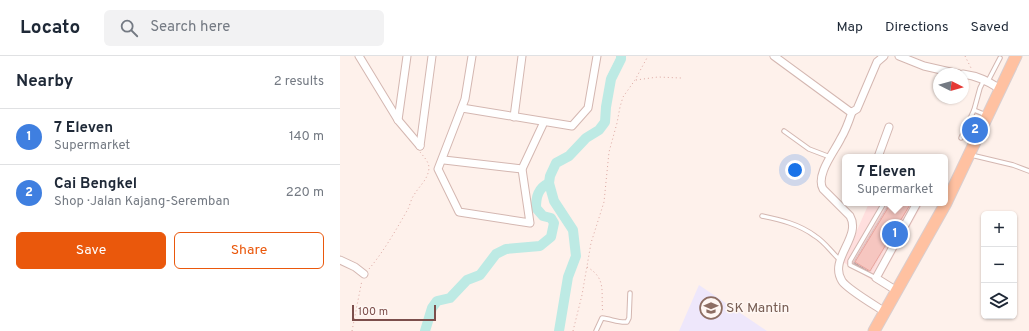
<!DOCTYPE html>
<meta charset="utf-8">
<style>
body{margin:0;font-family:Overpass,sans-serif;background:#f2f2f3;color:#1f2937}
.controls{position:absolute;right:12px;bottom:12px;display:grid;overflow:hidden;border-radius:6px;box-shadow:0 1px 3px #0004}
.controls button{width:36px;height:36px;display:grid;place-items:center;padding:0;border:0;border-bottom:1px solid #e0e1e3;background:#fff;color:#1f2937;font:20px sans-serif}
.compass{position:absolute;left:593px;top:12px;width:36px;height:36px;border-radius:50%;background:#fff;box-shadow:0 1px 3px #0004;rotate:96deg}
.scale{position:absolute;left:12px;bottom:10px;width:84px;box-sizing:border-box;padding-left:4px;border:2px solid #7c4e4b;border-top:0;font-size:11px;line-height:14px;white-space:nowrap;color:#7c4e4b;-webkit-text-stroke:3px #fff7f3;paint-order:stroke}
.you{position:absolute;left:455px;top:114px;width:14px;height:14px;margin:-10px;border:3px solid #fff;border-radius:50%;background:#1a73e8;box-shadow:0 0 0 6px #1a73e833}
.badge{display:grid;place-items:center;width:26px;height:26px;border-radius:50%;background:#ea580c;color:#fff;font-size:13px;font-weight:700}
.pin{position:absolute;translate:-50% -50%;border:2px solid #fff;box-shadow:0 1px 4px #0006}
.popup{position:absolute;left:502px;top:98px;width:106px;height:52px;box-sizing:border-box;display:grid;place-content:center;border-radius:6px;background:#fff;filter:drop-shadow(0 1px 3px #0005);font-size:13px;white-space:nowrap;color:#747a83}
.popup b{font-size:15px;color:#1f2937}
.popup::after{content:'';position:absolute;left:50%;top:100%;margin-left:-8px;border:8px solid transparent;border-top-color:#fff}
.list{margin:0;padding:0;list-style:none}
h2{display:flex;justify-content:space-between;align-items:center;height:52px;margin:0;padding:0 16px;font-size:17px}
h2 small{font-size:13px;font-weight:400;color:#747a83}
.list li{display:grid;grid-template-columns:26px 1fr auto;gap:12px;align-items:center;box-sizing:border-box;height:56px;padding:0 16px;border-top:1px solid #e0e1e3}
.list b{display:block;font-size:15px;white-space:nowrap}
.list p{margin:0;font-size:13px;white-space:nowrap;color:#747a83}
.list em{font-size:13px;font-style:normal;color:#747a83}
.actions{display:flex;gap:8px;padding:12px 16px}
.actions a{flex:1;padding:9px 0;border:1px solid #ea580c;border-radius:6px;text-align:center;font-size:14px;color:#ea580c}
.actions .main{background:#ea580c;color:#fff}
.icon{flex:none;width:22px;height:22px;fill:none;stroke:currentColor;stroke-width:2;stroke-linecap:round;stroke-linejoin:round}
.map{position:relative;flex:none;width:689px;height:275px;overflow:hidden}
header{display:flex;align-items:center;gap:24px;box-sizing:border-box;height:56px;padding:0 20px;background:#fff;border-bottom:1px solid #e0e1e3}
header strong{font-size:19px}
nav{display:flex;gap:22px;margin-inline-start:auto;font-size:14px}
.search{width:280px;height:36px;background:#f2f2f3;display:flex;align-items:center;gap:10px;box-sizing:border-box;padding:0 14px;border-radius:6px;color:#747a83;font-size:15px}
main{display:flex}
aside{flex:1;background:#fff}
.map>svg:first-child{display:block}
.commercial{fill:#ffdfde}
.education{fill:#eee7fb}
.lines{fill:none;stroke-linecap:round;stroke-linejoin:round}
.river{stroke:#bdeae4;stroke-width:10}
.building{fill:#f6c6c0;stroke:#eaa69f;filter:url(#shadow)}
.service-casing{stroke:#d4b7b1;stroke-width:5.5}
.minor-casing{stroke:#d4b7b1;stroke-width:9}
.primary-casing{stroke:#dacdcd;stroke-width:13}
.path{stroke:#dca8a2;stroke-width:1;stroke-dasharray:1 3;stroke-linecap:butt}
.service{stroke:#fff;stroke-width:3.5}
.minor{stroke:#fff;stroke-width:7}
.primary{stroke:#ffc1a1;stroke-width:11}
.labels{text-anchor:middle;dominant-baseline:central;stroke-width:3;stroke-linejoin:round;paint-order:stroke}
.education-label{font-size:14px;fill:#785e54;stroke:#fff7f3;text-anchor:start}
</style>
<header>
<strong>Locato</strong>
<div class="search"><svg class="icon" aria-label="search" viewBox="0 0 24 24"><circle cx="10" cy="10" r="6"/><path d="M15 15l6 6"/></svg>Search here</div>
<nav><a>Map</a><a>Directions</a><a>Saved</a></nav>
</header>
<main>
<aside>
<h2>Nearby<small>2 results</small></h2>
<ul class="list">
<li><span class="badge" style="background:#3f7fe0">1</span><div><b>7 Eleven</b><p>Supermarket</p></div><em>140 m</em></li>
<li><span class="badge" style="background:#3f7fe0">2</span><div><b>Cai Bengkel</b><p>Shop · Jalan Kajang-Seremban</p></div><em>220 m</em></li>
</ul>
<div class="actions"><a class="main">Save</a><a>Share</a></div>
</aside>
<div class="map">
<svg width="689" height="275" viewBox="0 0 689 275">
<defs>
<filter id="shadow"><feDropShadow dx="-2" dy="2" stdDeviation="1" flood-color="#0004"/></filter>
</defs>
<rect width="100%" height="100%" fill="#fef1eb"/>
<polygon class="commercial" points="529,147 583,147 538,228 503,206"/>
<polygon class="education" points="359,229 427,275 339,275"/>
<g class="lines">
<g class="river">
<path d="M85,275L92,252L97,245L110,242L127,224L140,219L156,198L166,193L200,190L211,181L214,167L211,162L203,160L196,152C196,141 198,132 209,127"/>
<polyline points="219,275 228,221 236,200 233,174 214,145 209,127 210,120 216,107 229,100 246,82 259,74 265,66 266,51 271,23 281,3 281,0"/>
</g>
</g>
<polygon class="building" points="551,147 571,147 530,215 515,206"/>
<g class="lines">
<g class="service-casing">
<g id="service">
<polyline points="648,25 660,2"/>
<polyline points="634,54 646,59"/>
<polyline points="444,75 469,93 490,101"/>
<polyline points="624,75 636,81"/>
<polyline points="621,82 634,54 640,32 644,24"/>
<polyline points="631,99 673,109 689,115"/>
<path d="M422,160C441,164 459,168 475,180C485,186 491,196 500,204"/>
<polyline points="536,222 510,209 510,205 544,147"/>
<path d="M256,275L262,262C271,263 279,267 287,266L289,262L290,237"/>
</g>
</g>
<g class="minor-casing">
<g id="minor">
<polyline points="19,0 58,64 80,90"/>
<polyline points="132,0 125,43 98,113 119,156 190,167 182,113 204,66"/>
<polyline points="434,0 509,55 512,56 517,53 537,6 544,0"/>
<polyline points="559,0 584,10 619,18"/>
<path d="M623,18C638,20 648,25 660,33"/>
<polyline points="122,52 232,70 248,52 257,0"/>
<path d="M512,56C509,65 506,74 501,82C495,95 475,119 483,133L510,160C522,181 488,203 502,225C507,233 536,250 545,256"/>
<polyline points="174,61 182,0"/>
<polyline points="58,64 67,0"/>
<polyline points="80,90 92,0"/>
<polyline points="538,101 549,71"/>
<polyline points="104,104 182,113"/>
<polyline points="0,204 15,211 24,218"/>
<polyline points="557,235 536,222 577,147"/>
</g>
</g>
<g class="primary-casing">
<polyline id="primary" points="534,275 606,147 676,0"/>
</g>
<g class="path">
<polyline points="625,0 632,14"/>
<polyline points="296,24 318,21 341,22"/>
<path d="M247,211C268,223 260,238 263,257"/>
<path d="M29,213C44,195 56,174 68,153C70,149 71,143 74,139C79,130 88,124 89,112C89,106 84,101 80,96"/>
<polyline points="12,275 22,224"/>
<polyline points="233,275 242,239 251,187 264,146 269,96 277,67 280,51 283,41 295,24 308,0"/>
</g>
<use href="#service" class="service"/>
<use href="#minor" class="minor"/>
<use href="#primary" class="primary"/>
</g>
<defs>
<g id="school-ring" transform="scale(1.15)"><circle r="9.5" fill="#fff7f3" stroke="#8d6e63" stroke-width="1.5"/><path d="M0-5L7-2L0 1L-7-2ZM-4 1L0 2.5L4 1V4Q0 6-4 4Z" fill="#8d6e63"/></g>
</defs>
<g fill-rule="evenodd">
<use href="#school-ring" x="371" y="252"/>
</g>
<g class="labels">
<g class="education-label">
<text x="386" y="252">SK Mantin</text>
</g>
</g>
</svg>
<div class="controls">
<button>+</button>
<button>−</button>
<button><svg class="icon" aria-label="layers" viewBox="0 0 24 24"><path d="M12 4l9 5-9 5-9-5zM3 14l9 5 9-5"/></svg></button>
</div>
<svg class="compass" viewBox="-18 -18 36 36"><path d="M0-13l5 13h-10z" fill="#e53935"/><path d="M0 13l5-13h-10z" fill="#747a83"/></svg>
<div class="scale">100 m</div>
<div class="you"></div>
<div class="pin badge" style="left:555px;top:178px;background:#3f7fe0">1</div>
<div class="popup"><b>7 Eleven</b>Supermarket</div>
<div class="pin badge" style="left:635px;top:74px;background:#3f7fe0">2</div>
</div>
</main>
